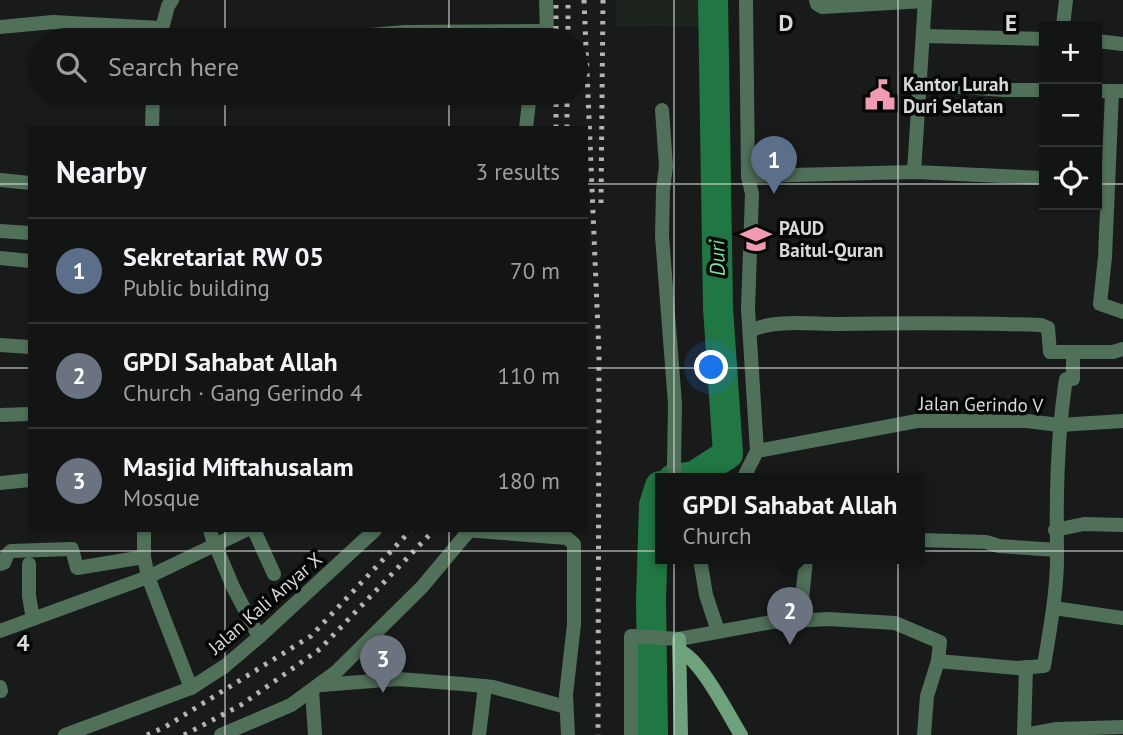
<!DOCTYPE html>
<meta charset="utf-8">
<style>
body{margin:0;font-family:"PT Sans",sans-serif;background:#202122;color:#f1f3f6}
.controls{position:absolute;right:21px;top:21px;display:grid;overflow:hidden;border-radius:0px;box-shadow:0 2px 5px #0004}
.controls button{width:63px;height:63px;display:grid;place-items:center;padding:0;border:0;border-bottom:2px solid #323334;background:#131414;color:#f1f3f6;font:35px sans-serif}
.you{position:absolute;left:712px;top:368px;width:24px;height:24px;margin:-18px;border:5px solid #fff;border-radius:50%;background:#1a73e8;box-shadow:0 0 0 10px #1a73e833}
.badge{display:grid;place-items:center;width:46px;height:46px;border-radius:50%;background:#f19ab1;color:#fff;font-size:23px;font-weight:700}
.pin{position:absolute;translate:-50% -58px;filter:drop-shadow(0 2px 4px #0008)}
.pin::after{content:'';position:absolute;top:37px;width:24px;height:21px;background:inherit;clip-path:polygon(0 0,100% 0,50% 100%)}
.popup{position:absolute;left:655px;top:473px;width:270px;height:91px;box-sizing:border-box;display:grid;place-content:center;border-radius:0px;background:#131414;filter:drop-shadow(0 2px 5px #0005);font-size:23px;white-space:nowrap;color:#9d9ea0}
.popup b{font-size:26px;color:#f1f3f6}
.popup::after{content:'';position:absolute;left:50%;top:100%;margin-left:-14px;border:14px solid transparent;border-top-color:#131414}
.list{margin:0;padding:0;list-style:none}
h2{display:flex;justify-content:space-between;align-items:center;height:91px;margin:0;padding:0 28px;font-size:30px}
h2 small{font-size:23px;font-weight:400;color:#9d9ea0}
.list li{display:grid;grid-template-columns:46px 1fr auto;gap:21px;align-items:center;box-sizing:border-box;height:105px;padding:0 28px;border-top:2px solid #323334}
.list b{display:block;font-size:26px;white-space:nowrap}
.list p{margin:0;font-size:23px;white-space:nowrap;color:#9d9ea0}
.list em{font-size:23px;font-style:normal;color:#9d9ea0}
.icon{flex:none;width:38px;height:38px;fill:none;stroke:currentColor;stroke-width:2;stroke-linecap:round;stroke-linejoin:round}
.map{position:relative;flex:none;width:1123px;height:735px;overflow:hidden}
.search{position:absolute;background:#131414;box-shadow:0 2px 5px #0004;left:28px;top:28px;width:560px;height:77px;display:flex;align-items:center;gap:18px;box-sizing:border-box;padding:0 24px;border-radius:38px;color:#9d9ea0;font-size:26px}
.panel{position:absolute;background:#131414;box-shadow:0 2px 5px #0004;left:28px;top:126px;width:560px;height:406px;border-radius:0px}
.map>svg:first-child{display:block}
.built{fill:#1d241e}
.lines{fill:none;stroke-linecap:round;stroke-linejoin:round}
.river{stroke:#217743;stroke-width:30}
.street{stroke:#507059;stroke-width:14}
.secondary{stroke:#6ea17c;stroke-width:14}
.rail{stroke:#b3b5b4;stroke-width:5;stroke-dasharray:3.5 7;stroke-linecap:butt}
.grid{fill:none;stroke:#d8dad9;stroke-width:2;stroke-opacity:0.55}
.labels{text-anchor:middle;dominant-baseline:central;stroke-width:7;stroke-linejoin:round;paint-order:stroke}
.poi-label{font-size:19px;font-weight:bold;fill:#d8dad9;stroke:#050606;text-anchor:start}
.street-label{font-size:19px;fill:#d8dad9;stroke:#050606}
.water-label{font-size:21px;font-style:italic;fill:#78e59b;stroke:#050606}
.grid-label{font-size:23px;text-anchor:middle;font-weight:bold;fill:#d8dad9;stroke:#050606;stroke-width:7;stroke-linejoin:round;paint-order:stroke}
</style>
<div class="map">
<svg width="1123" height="735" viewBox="0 0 1123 735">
<rect width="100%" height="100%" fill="#191b1a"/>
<polygon class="built" points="616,0 708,0 709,27 616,26"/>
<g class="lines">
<g class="river">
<polyline points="673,479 694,476 728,454 718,308 713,0"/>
<polyline points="653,735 651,600 654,505 660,486"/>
</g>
<g class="street">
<polyline points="816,0 817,4 822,7 925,1"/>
<polyline points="1063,26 1066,0"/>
<polyline points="0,27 53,22 160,28"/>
<polyline points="924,36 1044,39"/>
<polyline points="544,37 547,31 546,0"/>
<polyline points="159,40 168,6 172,0"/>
<polyline points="314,40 405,32 547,31"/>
<polyline points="1097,41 1123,44"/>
<polyline points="921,84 1004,90 1044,90"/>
<polyline points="1097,91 1123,91"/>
<polyline points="1112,92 1105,257 1100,304 1123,312"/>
<polyline points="662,110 666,166 663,190 662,236 675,404 674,466 677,479"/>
<polyline points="152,128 153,93"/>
<polyline points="526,128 530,93"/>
<polyline points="914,172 925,0"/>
<polyline points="748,176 914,172 1044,178"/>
<polyline points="0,180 30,183"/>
<polyline points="0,231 30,233"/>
<polyline points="0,258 30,261"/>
<path d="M750,331C774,319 810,324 836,324C904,323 972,323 1041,325L1048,328L1050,352H1113L1123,349"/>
<polyline points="0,345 30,347"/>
<polyline points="0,415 30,414"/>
<polyline points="757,451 917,421 1027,421 1059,425 1123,421"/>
<polyline points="743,479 757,451 748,309 752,194 748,176 746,0"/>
<polyline points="0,483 30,480"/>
<polyline points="144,530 144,557 148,577 191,688"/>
<polyline points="210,530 214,544"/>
<polyline points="254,530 274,574"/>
<polyline points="465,530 567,538 574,544 574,624 566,695 568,735"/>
<polyline points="1055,530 1084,524 1123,525"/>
<polyline points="920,540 986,542 999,546 1057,550"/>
<polyline points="215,544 233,587 259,637"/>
<polyline points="700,559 706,595 718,631"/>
<polyline points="0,564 4,563 7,555 11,551 72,549 77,568 144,557"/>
<polyline points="29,564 29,596 33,619"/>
<polyline points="1054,608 1123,618"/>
<polyline points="800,620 806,559"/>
<polyline points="0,631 148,577 246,530"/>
<path d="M938,661L1017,668L1044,666C1050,628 1058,588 1057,549C1056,492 1057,436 1066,379H1073V354"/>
<polyline points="322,685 398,679 463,684 493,687 566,707"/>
<polyline points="0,687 1,691"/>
<polyline points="312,690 315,735"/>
<polyline points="65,735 191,688 225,666 259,637 375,530"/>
<polyline points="221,735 291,705 336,672 422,587 468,532"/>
<polyline points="479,735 485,686"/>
<polyline points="631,735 631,636 679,639 772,622 828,619 895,623 940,642 938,661 927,696 924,735"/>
<polyline points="1024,735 1057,729 1123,727"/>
<polyline points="1024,735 1026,667"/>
</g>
<g class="secondary">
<polyline points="679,639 681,735"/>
<path d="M680,651C701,660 728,714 741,735"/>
</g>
<g class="rail">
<polyline points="584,0 599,354 598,735"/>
<polyline points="556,40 556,0"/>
<polyline points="568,40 568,0"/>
<polyline points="556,128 556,93"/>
<polyline points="567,128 567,93"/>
<polyline points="601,203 603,0"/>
<polyline points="147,735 165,727 311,636 411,530"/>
<polyline points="184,735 241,705 320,649 434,530"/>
</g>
</g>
<path class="grid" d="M225,0V40M449,0V40M674,0V735M898,0V735M225,93V128M449,93V128M0,184H30M586,184H1044M1097,184H1123M0,368H30M586,368H1123M225,530V735M449,530V735M0,551H1123"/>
<defs>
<g id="civic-bare" transform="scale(2.415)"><path d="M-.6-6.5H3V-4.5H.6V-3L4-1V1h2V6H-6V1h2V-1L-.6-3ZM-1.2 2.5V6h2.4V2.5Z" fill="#f19ab1" stroke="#050606" stroke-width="2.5" paint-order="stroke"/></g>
<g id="school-bare" transform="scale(2.415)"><path d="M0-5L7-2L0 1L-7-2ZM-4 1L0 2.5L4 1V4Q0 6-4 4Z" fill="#f19ab1" stroke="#050606" stroke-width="2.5" paint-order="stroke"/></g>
</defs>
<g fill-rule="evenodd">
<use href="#civic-bare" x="880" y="95"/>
<use href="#school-bare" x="756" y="239"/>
</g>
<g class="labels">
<g class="poi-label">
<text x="903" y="84">Kantor Lurah<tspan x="903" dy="22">Duri Selatan</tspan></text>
<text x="779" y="228">PAUD<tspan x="779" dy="22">Baitul-Quran</tspan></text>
</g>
<g class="street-label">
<text transform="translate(981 404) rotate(1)">Jalan Gerindo V</text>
<text transform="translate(265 603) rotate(-41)">Jalan Kali Anyar X</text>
</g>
<g class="water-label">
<text transform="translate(717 258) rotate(-91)">Duri</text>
</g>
</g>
<g class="grid-label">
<text x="786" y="31">D</text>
<text x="1011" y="31">E</text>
<text x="23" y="651">4</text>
</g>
</svg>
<div class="controls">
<button>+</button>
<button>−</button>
<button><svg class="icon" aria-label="locate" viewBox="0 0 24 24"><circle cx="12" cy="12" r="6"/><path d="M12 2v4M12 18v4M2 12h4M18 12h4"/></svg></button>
</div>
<div class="you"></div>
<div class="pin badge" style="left:774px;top:194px;background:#5c6f8a">1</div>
<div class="pin badge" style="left:790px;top:645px;background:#6b7280">2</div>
<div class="popup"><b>GPDI Sahabat Allah</b>Church</div>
<div class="pin badge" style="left:383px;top:693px;background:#6b7280">3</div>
<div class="search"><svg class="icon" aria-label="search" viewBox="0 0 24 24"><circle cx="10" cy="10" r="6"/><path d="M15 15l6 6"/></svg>Search here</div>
<section class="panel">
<h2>Nearby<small>3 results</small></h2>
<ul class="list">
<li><span class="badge" style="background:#5c6f8a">1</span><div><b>Sekretariat RW 05</b><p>Public building</p></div><em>70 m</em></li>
<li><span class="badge" style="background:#6b7280">2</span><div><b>GPDI Sahabat Allah</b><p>Church · Gang Gerindo 4</p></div><em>110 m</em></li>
<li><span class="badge" style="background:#6b7280">3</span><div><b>Masjid Miftahusalam</b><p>Mosque</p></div><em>180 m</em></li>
</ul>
</section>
</div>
